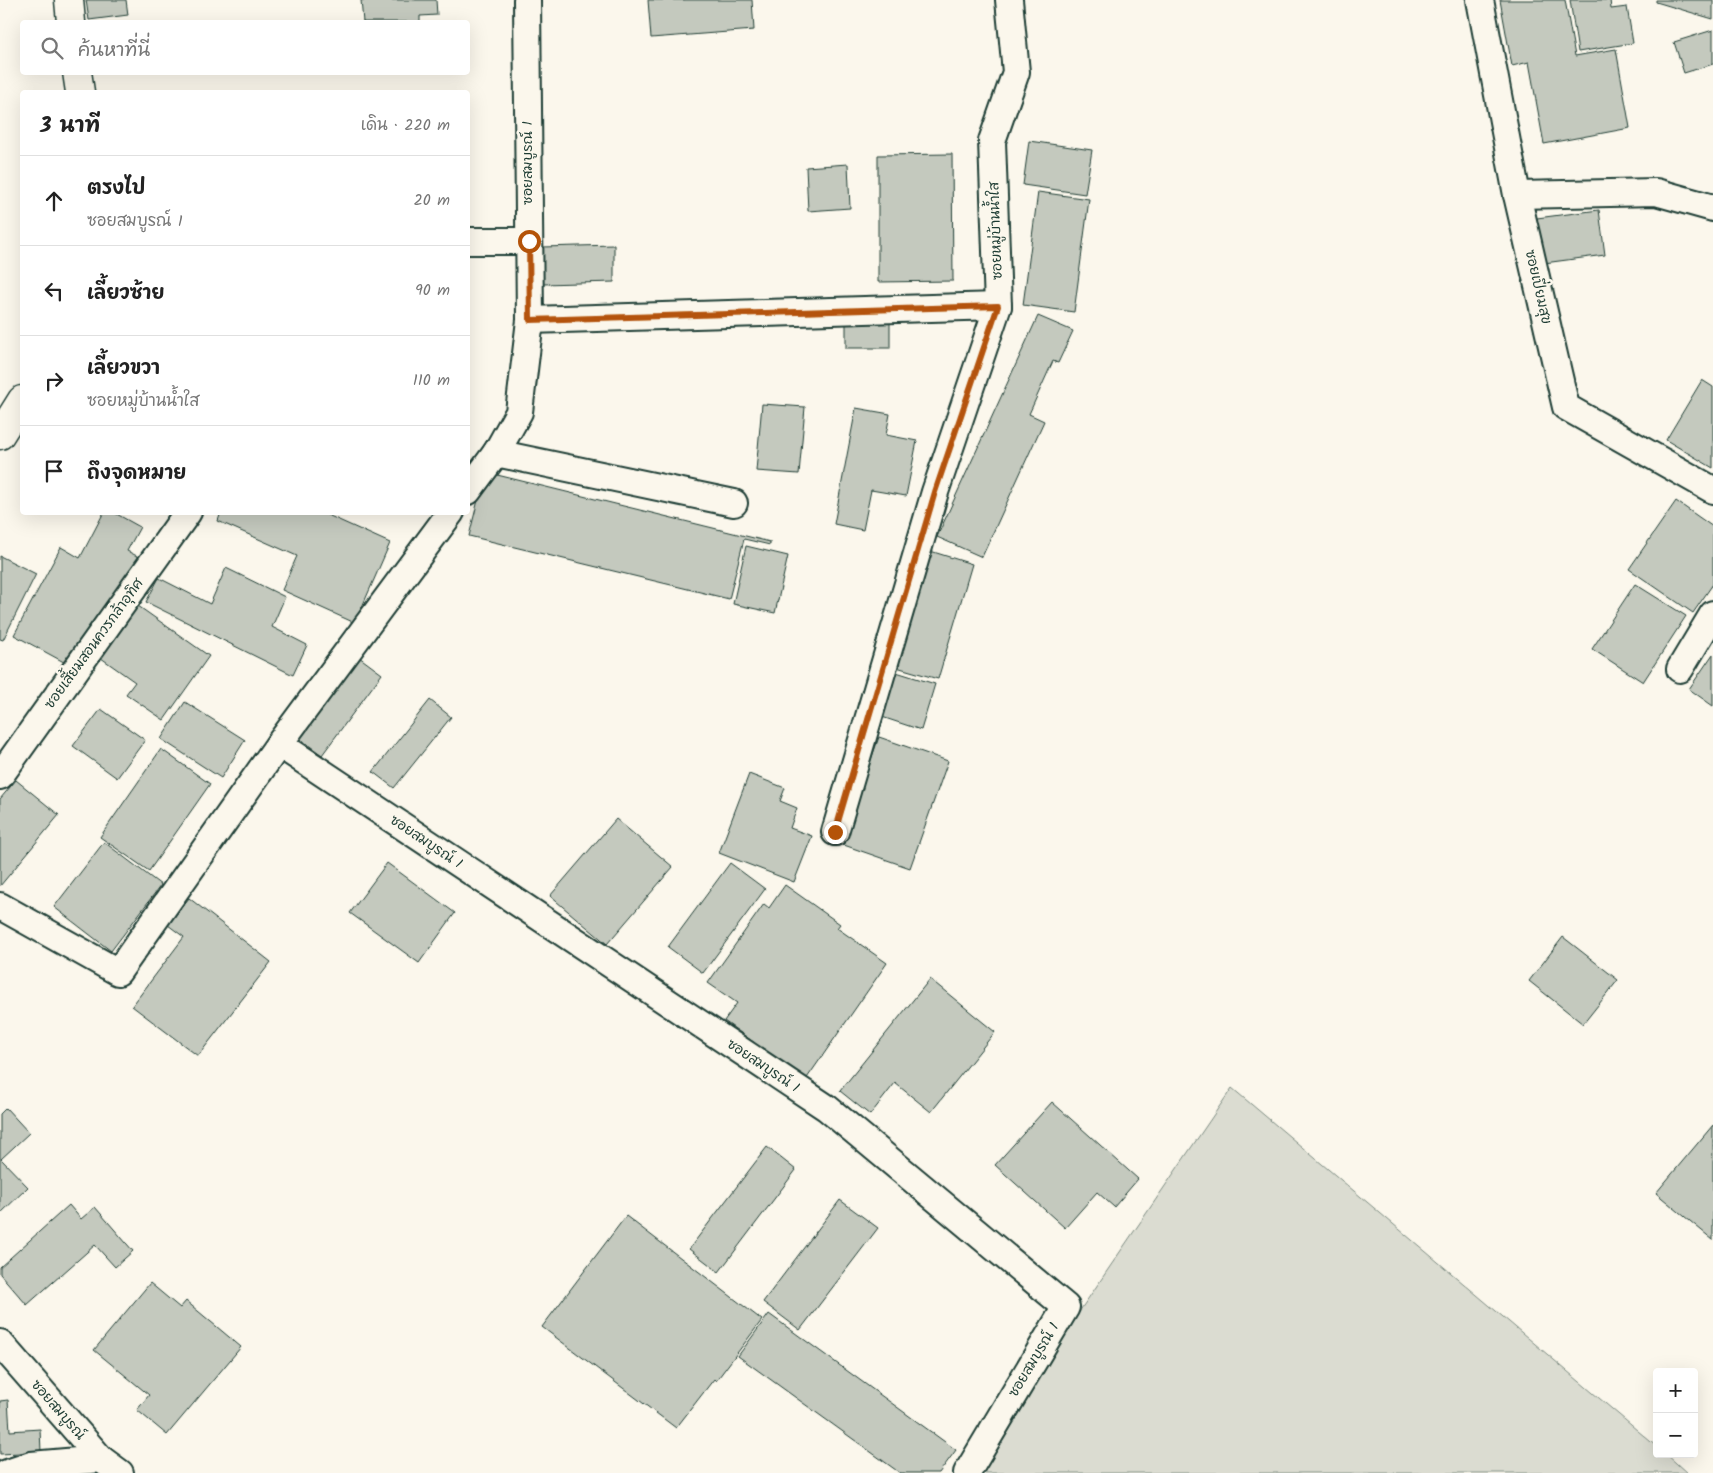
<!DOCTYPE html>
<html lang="th">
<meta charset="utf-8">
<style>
body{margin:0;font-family:Kalam,"Playpen Sans Thai",sans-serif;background:#f6f6f6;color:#222}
.controls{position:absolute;right:15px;bottom:15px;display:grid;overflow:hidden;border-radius:5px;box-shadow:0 5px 20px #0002}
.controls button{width:45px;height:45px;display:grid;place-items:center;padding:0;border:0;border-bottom:1px solid #e0e0e0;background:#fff;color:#222;font:25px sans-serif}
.stop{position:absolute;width:15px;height:15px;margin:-11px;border:4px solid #b45309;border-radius:50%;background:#fff}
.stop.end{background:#b45309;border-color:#fff;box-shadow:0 1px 5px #0008}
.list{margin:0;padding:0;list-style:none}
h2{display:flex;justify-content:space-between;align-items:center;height:65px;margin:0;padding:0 20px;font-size:21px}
h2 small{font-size:16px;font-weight:400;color:#767676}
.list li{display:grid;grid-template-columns:32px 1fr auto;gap:15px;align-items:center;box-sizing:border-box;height:90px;padding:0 20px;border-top:1px solid #e0e0e0}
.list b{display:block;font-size:19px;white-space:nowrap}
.list p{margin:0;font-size:16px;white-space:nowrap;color:#767676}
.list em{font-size:16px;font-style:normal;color:#767676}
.icon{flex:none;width:28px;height:28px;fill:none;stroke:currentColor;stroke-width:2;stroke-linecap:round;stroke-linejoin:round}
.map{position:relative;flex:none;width:1713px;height:1473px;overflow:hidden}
.search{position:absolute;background:#fff;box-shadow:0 5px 20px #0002;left:20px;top:20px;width:450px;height:55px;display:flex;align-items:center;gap:12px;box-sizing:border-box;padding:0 18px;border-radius:5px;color:#767676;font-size:19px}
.panel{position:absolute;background:#fff;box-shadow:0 5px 20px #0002;left:20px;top:90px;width:450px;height:425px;border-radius:5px}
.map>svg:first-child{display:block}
.green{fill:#dbdcd1;stroke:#7d8c82}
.building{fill:#c4c9be;stroke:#1f3d34}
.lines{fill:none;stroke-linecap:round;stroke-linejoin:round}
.street-casing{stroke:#1f3d34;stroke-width:30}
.secondary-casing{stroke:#1f3d34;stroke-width:31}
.street{stroke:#fbf7ec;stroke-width:26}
.secondary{stroke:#fbf7ec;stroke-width:28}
.route{stroke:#b45309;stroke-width:6}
.labels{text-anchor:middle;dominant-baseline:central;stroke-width:5;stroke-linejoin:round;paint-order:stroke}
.street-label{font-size:14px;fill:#1f3d34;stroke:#fbf7ec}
</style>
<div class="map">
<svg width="1713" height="1473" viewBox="0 0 1713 1473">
<rect width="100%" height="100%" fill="#fbf7ec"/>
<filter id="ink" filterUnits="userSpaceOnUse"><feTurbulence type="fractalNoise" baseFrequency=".02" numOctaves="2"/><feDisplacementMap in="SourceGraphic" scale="10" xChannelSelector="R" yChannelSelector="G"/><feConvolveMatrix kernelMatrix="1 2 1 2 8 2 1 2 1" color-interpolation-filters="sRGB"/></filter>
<g filter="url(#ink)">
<polygon class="green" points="1232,1088 1657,1447 1657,1454 1666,1454 1687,1473 969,1473"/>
<g class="building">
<polygon points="86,0 126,0 128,15 89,20"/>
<polygon points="361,0 436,0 437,15 420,16 420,22 363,22"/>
<polygon points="648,0 752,0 754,30 651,38"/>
<polygon points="1500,0 1565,0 1575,56 1616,49 1630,128 1544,144 1529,62 1512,66"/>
<polygon points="1570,0 1610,0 1611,9 1627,7 1633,43 1578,52"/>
<polygon points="1656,0 1713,0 1713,19 1656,2"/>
<polygon points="1713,30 1713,64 1684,73 1674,42"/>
<polygon points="1029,141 1092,150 1085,194 1023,185"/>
<polygon points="952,154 953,281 878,282 878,155"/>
<polygon points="848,164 850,208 808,211 806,167"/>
<polygon points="1038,192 1089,199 1074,312 1023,305"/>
<polygon points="1599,210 1605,255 1544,263 1537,218"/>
<polygon points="614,245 614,282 543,284 542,247"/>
<polygon points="1038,316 1073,331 1058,363 1053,361 1029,414 1044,421 982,557 937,537"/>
<rect x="846" y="318" width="44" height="30"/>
<polygon points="1702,380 1713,387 1713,468 1666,440"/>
<polygon points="762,404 805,407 799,474 756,471"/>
<polygon points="856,408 890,414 886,435 917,441 906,496 871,490 863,530 834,524"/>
<polygon points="485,472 770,542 770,545 744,539 729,599 469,536"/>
<polygon points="1676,501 1713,527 1713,584 1693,613 1629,569"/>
<polygon points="104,512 113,512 140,527 127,551 141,558 73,667 14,635 61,547 80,558"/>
<polygon points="221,512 321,512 390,543 355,623 282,590 297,556 218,521"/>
<polygon points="746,546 788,556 775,613 733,604"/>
<polygon points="927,550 972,564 938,679 893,666"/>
<polygon points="0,556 36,574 3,640 0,639"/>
<polygon points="226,568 285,597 272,627 307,645 293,675 146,602 159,578 210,604"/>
<polygon points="1635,584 1686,616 1643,682 1592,649"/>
<polygon points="131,601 209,656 164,720 126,694 135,682 94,653"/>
<polygon points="355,654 382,674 322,755 296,736"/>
<polygon points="1713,654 1713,706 1689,689"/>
<polygon points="893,671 935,684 921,730 879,716"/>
<polygon points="430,700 451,717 394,788 373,772"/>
<polygon points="185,702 245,740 221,778 161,739"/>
<polygon points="101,709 145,740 117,778 73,746"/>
<polygon points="879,737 948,761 910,868 841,844"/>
<polygon points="161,749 210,784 149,871 100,837"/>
<polygon points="749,774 785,788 780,801 797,808 790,828 812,836 794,882 719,853"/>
<polygon points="16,780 59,815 0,886 0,799"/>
<polygon points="616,819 673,867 607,944 550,896"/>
<polygon points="104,842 161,885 111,951 54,907"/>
<polygon points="387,863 455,913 419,963 350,913"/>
<polygon points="730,863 765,889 703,973 668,947"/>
<polygon points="785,885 840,924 837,928 887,963 805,1081 754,1045 755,1043 724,1021 737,1003 708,983 764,904 769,908"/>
<polygon points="189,898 271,962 198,1056 132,1006 184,937 168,925"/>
<polygon points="1563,937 1618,980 1583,1024 1529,981"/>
<polygon points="930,979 995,1032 931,1112 895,1083 870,1115 840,1091"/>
<polygon points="1052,1102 1138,1179 1114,1207 1097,1192 1065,1228 995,1165"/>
<polygon points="6,1108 29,1133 1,1159 28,1187 0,1214 0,1114"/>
<polygon points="1713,1125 1713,1240 1656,1193"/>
<polygon points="767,1147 796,1170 719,1272 689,1249"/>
<polygon points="840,1200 878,1228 800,1330 763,1302"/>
<polygon points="69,1205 81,1219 95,1207 133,1251 115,1267 95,1245 27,1305 0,1274 0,1267"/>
<polygon points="626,1216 762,1320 716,1381 714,1379 676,1428 542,1327"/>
<polygon points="150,1283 180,1308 186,1301 241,1347 167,1435 137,1410 149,1395 94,1350"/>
<polygon points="769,1314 956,1450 939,1473 900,1473 738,1356"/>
<polygon points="8,1400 10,1431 40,1429 41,1452 0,1454 0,1401"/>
</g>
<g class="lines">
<g class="street-casing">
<g id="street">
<polyline points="1480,0 1517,195 1566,407 1713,490"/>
<polyline points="1517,195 1656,192 1713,208"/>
<polyline points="468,241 529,241"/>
<polyline points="530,320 998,306"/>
<polyline points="496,453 734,503"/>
<polyline points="468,491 496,453 519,412 530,320 527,0"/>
<polyline points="1680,669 1713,614"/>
<polyline points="279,744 451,512"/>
<polyline points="0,776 188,512"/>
<polyline points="835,832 935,492 998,306 992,141 1016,72 1009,0"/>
<polyline points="0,906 118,972 279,744 827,1108 1066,1307 967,1473"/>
<polyline points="0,1343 101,1459 120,1473"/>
<polyline points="7,1473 31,1465 101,1459"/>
</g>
</g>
<g class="secondary-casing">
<g id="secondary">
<polyline points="69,0 71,22"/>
<polyline points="77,72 80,92"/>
<polyline points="0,435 22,400"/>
</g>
</g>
<use href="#street" class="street"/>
<use href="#secondary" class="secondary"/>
</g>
</g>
<g class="lines" filter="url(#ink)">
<polyline class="route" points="529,241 530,320 998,306 935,492 835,832"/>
</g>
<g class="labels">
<g class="street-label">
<text transform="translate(528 163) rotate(-90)">ซอยสมบูรณ์ 1</text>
<text transform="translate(996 231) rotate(-92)">ซอยหมู่บ้านน้ำใส</text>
<text transform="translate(1538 287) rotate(77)">ซอยเปี่ยมสุข</text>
<text transform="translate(94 644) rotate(-54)">ซอยเสี้ยมสอนควรกล้าอุทิศ</text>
<text transform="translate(426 842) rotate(34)">ซอยสมบูรณ์ 1</text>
<text transform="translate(763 1066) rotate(34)">ซอยสมบูรณ์ 1</text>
<text transform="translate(1034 1360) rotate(-59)">ซอยสมบูรณ์ 1</text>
<text transform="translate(58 1410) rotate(49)">ซอยสมบูรณ์</text>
</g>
</g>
</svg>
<div class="controls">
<button>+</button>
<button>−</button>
</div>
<div class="stop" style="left:529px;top:241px"></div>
<div class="stop end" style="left:835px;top:832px"></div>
<div class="search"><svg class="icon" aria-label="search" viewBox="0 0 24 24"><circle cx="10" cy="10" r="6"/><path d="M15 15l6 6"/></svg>ค้นหาที่นี่</div>
<section class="panel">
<h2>3 นาที<small>เดิน · 220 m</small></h2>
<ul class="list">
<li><svg class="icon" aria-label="ahead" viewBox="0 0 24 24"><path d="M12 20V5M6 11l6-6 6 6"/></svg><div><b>ตรงไป</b><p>ซอยสมบูรณ์ 1</p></div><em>20 m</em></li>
<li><svg class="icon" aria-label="left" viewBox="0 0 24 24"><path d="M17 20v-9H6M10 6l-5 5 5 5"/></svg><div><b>เลี้ยวซ้าย</b></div><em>90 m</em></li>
<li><svg class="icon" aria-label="right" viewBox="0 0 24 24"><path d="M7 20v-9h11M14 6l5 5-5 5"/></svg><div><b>เลี้ยวขวา</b><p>ซอยหมู่บ้านน้ำใส</p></div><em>110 m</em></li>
<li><svg class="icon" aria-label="arrive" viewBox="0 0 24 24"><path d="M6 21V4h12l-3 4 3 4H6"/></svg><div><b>ถึงจุดหมาย</b></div></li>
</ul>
</section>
</div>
